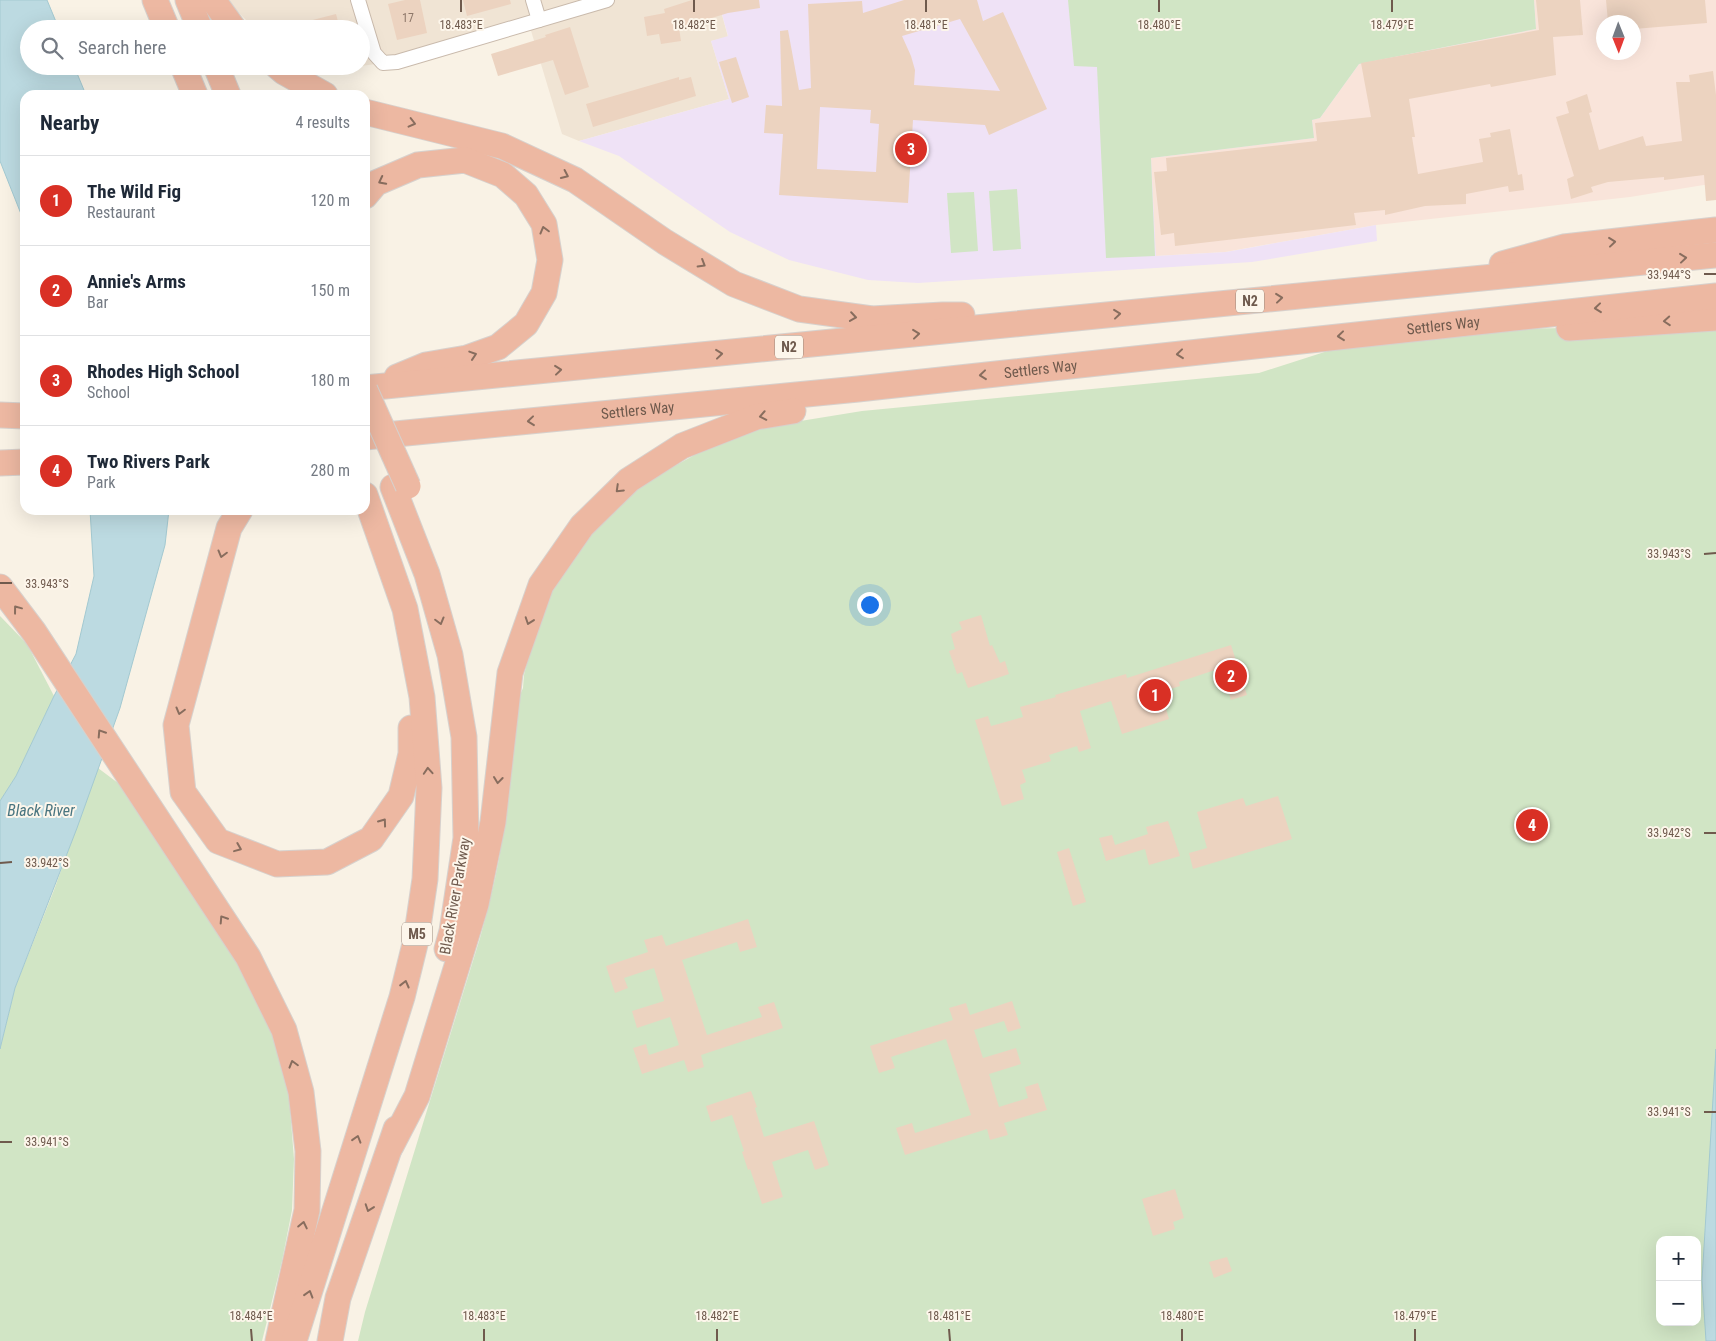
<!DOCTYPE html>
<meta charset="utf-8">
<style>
body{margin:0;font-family:"Roboto Condensed",sans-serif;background:#f6f6f7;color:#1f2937}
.controls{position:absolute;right:15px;bottom:15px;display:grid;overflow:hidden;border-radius:10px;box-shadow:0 5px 20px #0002}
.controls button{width:45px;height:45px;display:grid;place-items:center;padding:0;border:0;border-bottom:1px solid #e0e1e3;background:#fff;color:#1f2937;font:25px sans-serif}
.compass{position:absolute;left:1596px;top:15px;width:45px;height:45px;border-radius:50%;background:#fff;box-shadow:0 5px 20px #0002;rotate:179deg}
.you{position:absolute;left:869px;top:604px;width:18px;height:18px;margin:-12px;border:4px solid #fff;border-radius:50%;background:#1a73e8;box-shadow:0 0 0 8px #1a73e833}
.badge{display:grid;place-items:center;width:32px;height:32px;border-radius:50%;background:#d93025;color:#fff;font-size:16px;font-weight:700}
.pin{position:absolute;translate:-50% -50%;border:2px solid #fff;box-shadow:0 1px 5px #0006}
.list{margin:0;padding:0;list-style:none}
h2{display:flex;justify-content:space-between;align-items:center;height:65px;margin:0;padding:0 20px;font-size:21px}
h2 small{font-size:16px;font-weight:400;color:#747a83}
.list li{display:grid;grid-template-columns:32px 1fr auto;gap:15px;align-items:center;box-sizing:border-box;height:90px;padding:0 20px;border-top:1px solid #e0e1e3}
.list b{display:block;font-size:19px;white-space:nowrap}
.list p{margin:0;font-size:16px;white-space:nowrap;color:#747a83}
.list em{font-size:16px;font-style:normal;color:#747a83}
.icon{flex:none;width:28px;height:28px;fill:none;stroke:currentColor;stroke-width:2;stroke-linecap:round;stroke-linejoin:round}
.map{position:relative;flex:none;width:1716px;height:1341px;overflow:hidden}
.search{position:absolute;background:#fff;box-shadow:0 5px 20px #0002;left:20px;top:20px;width:350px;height:55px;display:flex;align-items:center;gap:12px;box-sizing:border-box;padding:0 18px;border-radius:28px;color:#747a83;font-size:19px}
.panel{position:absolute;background:#fff;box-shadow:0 5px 20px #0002;left:20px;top:90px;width:350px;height:425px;border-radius:15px}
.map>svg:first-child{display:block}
.residential{fill:#f0e4d4}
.commercial{fill:#f9e4da;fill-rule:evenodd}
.education{fill:#efe2f6}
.green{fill:#d1e5c5;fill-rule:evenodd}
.water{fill:#bcdae1;stroke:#a3c9d1}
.building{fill:#ecd3c0;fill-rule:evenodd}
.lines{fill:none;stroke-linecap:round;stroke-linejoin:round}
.minor-casing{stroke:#c9baac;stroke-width:16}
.motorway-casing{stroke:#d7d1cd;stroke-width:27}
.minor{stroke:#fff;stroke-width:14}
.motorway{stroke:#edb8a2;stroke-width:25}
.motorway-bridge-casing{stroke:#d7d1cd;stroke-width:27;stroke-linecap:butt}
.motorway-bridge{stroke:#edb8a2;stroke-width:25}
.oneway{stroke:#886d5e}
.ticks{fill:none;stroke:#6f5a4d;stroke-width:2}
.labels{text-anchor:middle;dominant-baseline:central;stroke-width:4;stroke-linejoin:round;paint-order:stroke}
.number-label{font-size:12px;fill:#8e786a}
.shield{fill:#fdf6eb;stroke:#9a897c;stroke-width:1}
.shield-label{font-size:14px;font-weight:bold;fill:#6f5a4d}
.street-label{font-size:15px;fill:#6f5a4d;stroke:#fdf6eb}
.water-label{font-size:16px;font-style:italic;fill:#497580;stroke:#fdf6eb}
.ticks-label{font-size:12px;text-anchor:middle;fill:#6f5a4d;stroke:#fdf6eb;stroke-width:4;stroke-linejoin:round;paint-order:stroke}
</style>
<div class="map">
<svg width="1716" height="1341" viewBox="0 0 1716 1341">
<rect width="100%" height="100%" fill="#f9f2e5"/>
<polygon class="residential" points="229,0 718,0 728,37 711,41 729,99 579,141 562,134 529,24 383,63 361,66 361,29 255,29 236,10"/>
<path class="commercial" d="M1534,0H1716V183L1630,197L1376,225L1225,252L1155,256L1151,158L1313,138L1312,120L1320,118L1359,64L1536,29ZM1604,22H1634V52H1604Z"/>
<polygon class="education" points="718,0 1534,0 1536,29 1359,64 1320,118 1312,120 1314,138 1151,158 1156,256 1226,252 1376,225 1377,241 1252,262 918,283 868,280 789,260 730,232 619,156 579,141 729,99 711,41 728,36"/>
<g class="green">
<polygon points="1068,0 1534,0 1536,29 1359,64 1320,118 1312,120 1314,138 1151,158 1155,256 1106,258 1097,67 1074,66"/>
<polygon points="1017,189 1021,249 993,251 989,191"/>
<polygon points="974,192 978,251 951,253 947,193"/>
<path d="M1716,318V1341H358L365,1312L480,938C487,912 494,886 499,859C508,805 513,750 520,695L523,688L524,675L535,631L546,602L561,575L595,529L642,484L709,447L747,432L782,424L862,411L1259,373L1390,331L1567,328ZM1660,1240H1697V1322H1660Z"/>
<polygon points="0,616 27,644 54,696 16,776 0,801"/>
<polygon points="98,768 122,786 231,949 273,1035 288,1084 294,1159 292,1210 282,1261 262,1341 0,1341 0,1049 15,988 54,890"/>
</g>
<g class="water">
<polygon points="0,0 47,0 59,29 29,29 29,66 74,66 86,95 25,95 25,224 0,161"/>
<polygon points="90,510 169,510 165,545 120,708 77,828 15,988 0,1049 0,801 16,776 54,696 76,654 94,576"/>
<polygon points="1716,1049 1716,1341 1706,1341 1702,1280"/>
</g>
<g class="building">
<polygon points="405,0 420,0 427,33 397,40 388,4"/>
<polygon points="463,0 510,0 511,4 467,16"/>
<polygon points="692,0 759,0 760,8 728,13 679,28 681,41 661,44 659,34 647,36 644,17 665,13 664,9"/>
<path d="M904,0H977L983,21L1003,12L1047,109L989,135L985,125L913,120L908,203L779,195L783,134L764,133L766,105L782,106L780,31L788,30L799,90L811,88L808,4L862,1L863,13ZM960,19L1000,91L914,85L915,70L911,56L902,36ZM820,107L871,110L870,123L879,124L876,172L817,169Z"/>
<polygon points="1536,0 1580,0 1583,35 1553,37 1556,75 1491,87 1490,84 1409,99 1415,137 1412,137 1418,174 1483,162 1479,139 1491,137 1490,133 1510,129 1518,175 1522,174 1524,190 1509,192 1508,186 1466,194 1466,204 1425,206 1385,215 1385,210 1354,213 1356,225 1175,246 1174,233 1161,235 1154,172 1167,171 1166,158 1317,141 1315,123 1371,117 1361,63 1539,30"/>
<polygon points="1606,0 1705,0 1707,23 1634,29 1634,22 1608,22"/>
<polygon points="336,14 340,29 298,29 297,24"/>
<polygon points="570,27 589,87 565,95 553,60 498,76 491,54 546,37 545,35"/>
<polygon points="736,57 749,97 732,103 719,62"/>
<polygon points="1713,71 1716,95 1716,200 1706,201 1704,175 1664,180 1664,177 1608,182 1591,187 1593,192 1571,199 1567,179 1574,176 1556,117 1569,113 1566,102 1587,94 1592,112 1589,113 1599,150 1643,136 1646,146 1682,141 1676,82 1690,82 1689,75"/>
<polygon points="679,77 679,80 691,77 696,96 593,127 586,104"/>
<polygon points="981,615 990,646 992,645 1000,663 1005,661 1009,674 968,688 962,672 957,674 949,651 955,649 951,634 962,629 959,622"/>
<polygon points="1231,645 1247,695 1231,700 1221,668 1179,682 1180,686 1161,692 1169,719 1122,734 1111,701 1080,711 1091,748 1079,752 1077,746 1049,755 1051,761 1022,770 1026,782 1020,785 1024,799 1002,806 975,720 988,716 991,726 1023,717 1020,707 1056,697 1055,695 1126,674 1127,678"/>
<polygon points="1278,796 1292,839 1193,869 1189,853 1207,848 1197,812 1243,798 1246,806"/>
<polygon points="1168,821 1180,856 1149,865 1145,849 1106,861 1099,838 1112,835 1115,845 1148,834 1146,827"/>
<polygon points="1069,848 1086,902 1073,906 1057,852"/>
<polygon points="748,919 757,947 740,952 737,942 682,960 707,1035 762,1017 758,1007 774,1002 783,1028 701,1055 704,1067 688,1072 684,1060 642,1074 633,1048 646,1044 649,1055 679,1045 670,1017 637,1028 632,1011 664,1001 654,968 624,978 628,988 615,993 606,966 648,952 644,940 662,935 666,946"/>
<polygon points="1012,1001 1021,1028 1008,1032 1004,1021 974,1030 983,1058 1016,1048 1021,1064 989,1074 999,1107 1028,1098 1025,1087 1038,1083 1047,1110 1004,1123 1008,1135 990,1140 987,1129 905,1155 896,1128 912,1123 915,1133 971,1115 946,1039 891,1057 895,1068 879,1073 870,1046 953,1020 949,1008 966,1003 970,1015"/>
<polygon points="751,1091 757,1107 755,1108 764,1137 814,1121 829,1165 815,1170 808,1150 772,1162 783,1197 762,1204 750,1169 748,1170 742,1152 744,1151 732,1115 711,1122 706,1106"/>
<polygon points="1175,1189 1184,1218 1173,1222 1175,1229 1153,1236 1142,1199"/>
<polygon points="1227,1257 1232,1271 1214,1278 1209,1262"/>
</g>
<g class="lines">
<g class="minor-casing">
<g id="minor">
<polyline points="358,0 374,53 383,63 397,62 607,0"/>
<polyline points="533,0 539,20"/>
</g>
</g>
<g class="motorway-casing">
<g id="motorway">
<polyline points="155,0 167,29"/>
<polyline points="188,0 200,29"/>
<polyline points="213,0 234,29"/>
<polyline points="183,66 195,95"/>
<polyline points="216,66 228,95"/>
<polyline points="277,66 284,72 325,95"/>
<polyline points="365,112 502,146 575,180 665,242 734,284 799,309 872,319 943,315 962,315"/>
<polyline points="365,196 376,183 418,165 465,160 503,175 526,195 544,224 550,260 544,293 526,324 498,347 467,358 426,365 397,377"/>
<polyline points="1502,264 1564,247 1716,230"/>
<polyline points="1569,328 1716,318"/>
<polyline points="365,388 1716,255"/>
<polyline points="0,415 25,416"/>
<path id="s1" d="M365,437L858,389L1716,296"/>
<polyline points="0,463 25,462"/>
<polyline points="393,487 427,574 450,655 464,737 466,838 452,931 447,949"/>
<polyline points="240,510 229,528 176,725 183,792 218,841 277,864 327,862 371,839 401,796 411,754 411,728"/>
<polyline points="0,587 34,632 248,957 284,1030 301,1092 308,1151 307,1210 278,1341"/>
<polyline points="391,1146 417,1096 476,904 493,822 510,673 541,585 582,526 629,480 682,446 756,417 793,411"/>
<polyline points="294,1341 402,997 416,940 425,879 429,788 422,697 405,609 365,495"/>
<polyline points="330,1341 338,1298 396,1129"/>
</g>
</g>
<use href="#minor" class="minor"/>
<use href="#motorway" class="motorway"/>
<g class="motorway-bridge-casing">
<polyline id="motorway-bridge" points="365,390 408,486"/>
</g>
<use href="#motorway-bridge" class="motorway-bridge"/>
</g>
<defs><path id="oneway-chevron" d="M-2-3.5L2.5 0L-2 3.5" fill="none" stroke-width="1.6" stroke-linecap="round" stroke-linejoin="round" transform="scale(1.25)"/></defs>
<g class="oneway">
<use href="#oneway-chevron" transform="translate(412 123) rotate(14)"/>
<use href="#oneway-chevron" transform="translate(565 175) rotate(25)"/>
<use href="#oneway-chevron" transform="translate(382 181) rotate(153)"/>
<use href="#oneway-chevron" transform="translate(544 230) rotate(-105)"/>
<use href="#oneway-chevron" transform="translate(1612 242) rotate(-6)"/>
<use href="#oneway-chevron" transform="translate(1683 258) rotate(-6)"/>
<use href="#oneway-chevron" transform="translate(702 264) rotate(31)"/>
<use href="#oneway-chevron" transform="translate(1279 298) rotate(-6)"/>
<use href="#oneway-chevron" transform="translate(1598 308) rotate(174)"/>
<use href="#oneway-chevron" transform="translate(1117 314) rotate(-6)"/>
<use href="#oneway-chevron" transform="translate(853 317) rotate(8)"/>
<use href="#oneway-chevron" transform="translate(1667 321) rotate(176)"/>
<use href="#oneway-chevron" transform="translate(916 334) rotate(-6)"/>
<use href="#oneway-chevron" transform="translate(1341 336) rotate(174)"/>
<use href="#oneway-chevron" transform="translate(719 354) rotate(-6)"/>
<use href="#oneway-chevron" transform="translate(1180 354) rotate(174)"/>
<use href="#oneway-chevron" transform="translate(473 355) rotate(-18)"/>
<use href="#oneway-chevron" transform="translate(558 370) rotate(-6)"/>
<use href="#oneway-chevron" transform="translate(983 375) rotate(174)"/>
<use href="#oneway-chevron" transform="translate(763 416) rotate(169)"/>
<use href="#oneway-chevron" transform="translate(531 421) rotate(174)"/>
<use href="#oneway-chevron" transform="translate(619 489) rotate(136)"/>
<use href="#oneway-chevron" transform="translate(222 554) rotate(105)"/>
<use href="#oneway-chevron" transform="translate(17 609) rotate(-127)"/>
<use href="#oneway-chevron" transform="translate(440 621) rotate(75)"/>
<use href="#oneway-chevron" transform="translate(529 621) rotate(109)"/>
<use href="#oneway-chevron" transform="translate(180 711) rotate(105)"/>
<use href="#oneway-chevron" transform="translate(101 733) rotate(-123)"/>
<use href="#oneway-chevron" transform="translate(428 771) rotate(-94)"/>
<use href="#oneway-chevron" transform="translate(498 780) rotate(97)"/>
<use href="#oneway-chevron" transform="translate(383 822) rotate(-54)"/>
<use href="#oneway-chevron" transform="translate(238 848) rotate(22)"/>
<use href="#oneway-chevron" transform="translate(223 919) rotate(-123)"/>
<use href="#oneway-chevron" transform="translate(405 984) rotate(-76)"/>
<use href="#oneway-chevron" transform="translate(293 1064) rotate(-106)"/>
<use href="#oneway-chevron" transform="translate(357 1139) rotate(-73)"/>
<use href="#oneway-chevron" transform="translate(369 1208) rotate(109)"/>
<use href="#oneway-chevron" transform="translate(303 1225) rotate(-78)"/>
<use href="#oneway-chevron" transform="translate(309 1294) rotate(-73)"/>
</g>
<path class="ticks" d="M461,0V12M694,0V12M926,0V12M1159,0V12M1392,0V12M1704,274H1716M1704,554L1716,553M0,583H12M1704,833H1716M0,863L12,862M1704,1112H1716M0,1142H12M251,1329L252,1341M484,1329V1341M717,1329V1341M949,1329L950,1341M1182,1329V1341M1415,1329V1341"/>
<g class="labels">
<g class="number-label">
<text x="408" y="18">17</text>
</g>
<g class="shield">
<rect x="1236" y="289.5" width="28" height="23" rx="4"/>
<rect x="775" y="335.5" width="28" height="23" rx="4"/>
<rect x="402" y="922.5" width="30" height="23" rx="4"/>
</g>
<g class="shield-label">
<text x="1250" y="301">N2</text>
<text x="789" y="347">N2</text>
<text x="417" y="934">M5</text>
</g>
<g class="street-label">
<text stroke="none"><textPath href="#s1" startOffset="1084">Settlers Way</textPath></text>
<text stroke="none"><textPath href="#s1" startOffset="679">Settlers Way</textPath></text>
<text stroke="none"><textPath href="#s1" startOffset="274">Settlers Way</textPath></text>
<text transform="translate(455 896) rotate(-80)">Black River Parkway</text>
</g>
<g class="water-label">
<text x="41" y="810">Black River</text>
</g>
</g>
<g class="ticks-label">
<text x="461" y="29">18.483°E</text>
<text x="694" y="29">18.482°E</text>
<text x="926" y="29">18.481°E</text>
<text x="1159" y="29">18.480°E</text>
<text x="1392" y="29">18.479°E</text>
<text x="1669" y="279">33.944°S</text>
<text x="1669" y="558">33.943°S</text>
<text x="47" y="588">33.943°S</text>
<text x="1669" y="837">33.942°S</text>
<text x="47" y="867">33.942°S</text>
<text x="1669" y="1116">33.941°S</text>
<text x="47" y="1146">33.941°S</text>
<text x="251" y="1320">18.484°E</text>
<text x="484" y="1320">18.483°E</text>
<text x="717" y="1320">18.482°E</text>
<text x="949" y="1320">18.481°E</text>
<text x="1182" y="1320">18.480°E</text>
<text x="1415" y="1320">18.479°E</text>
</g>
</svg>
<div class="controls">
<button>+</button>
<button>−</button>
</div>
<svg class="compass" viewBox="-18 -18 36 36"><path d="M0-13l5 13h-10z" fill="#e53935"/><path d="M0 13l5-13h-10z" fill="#747a83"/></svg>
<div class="you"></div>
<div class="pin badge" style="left:1155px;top:695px">1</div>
<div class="pin badge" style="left:1231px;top:676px">2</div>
<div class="pin badge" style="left:911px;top:149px">3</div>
<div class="pin badge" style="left:1532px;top:825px">4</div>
<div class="search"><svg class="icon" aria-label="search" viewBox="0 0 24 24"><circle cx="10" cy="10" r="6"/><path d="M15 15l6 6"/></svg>Search here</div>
<section class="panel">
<h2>Nearby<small>4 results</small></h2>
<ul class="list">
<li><span class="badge">1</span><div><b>The Wild Fig</b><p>Restaurant</p></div><em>120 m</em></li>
<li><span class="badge">2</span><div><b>Annie's Arms</b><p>Bar</p></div><em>150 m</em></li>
<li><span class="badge">3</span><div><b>Rhodes High School</b><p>School</p></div><em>180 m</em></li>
<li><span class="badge">4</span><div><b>Two Rivers Park</b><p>Park</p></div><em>280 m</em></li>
</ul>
</section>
</div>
